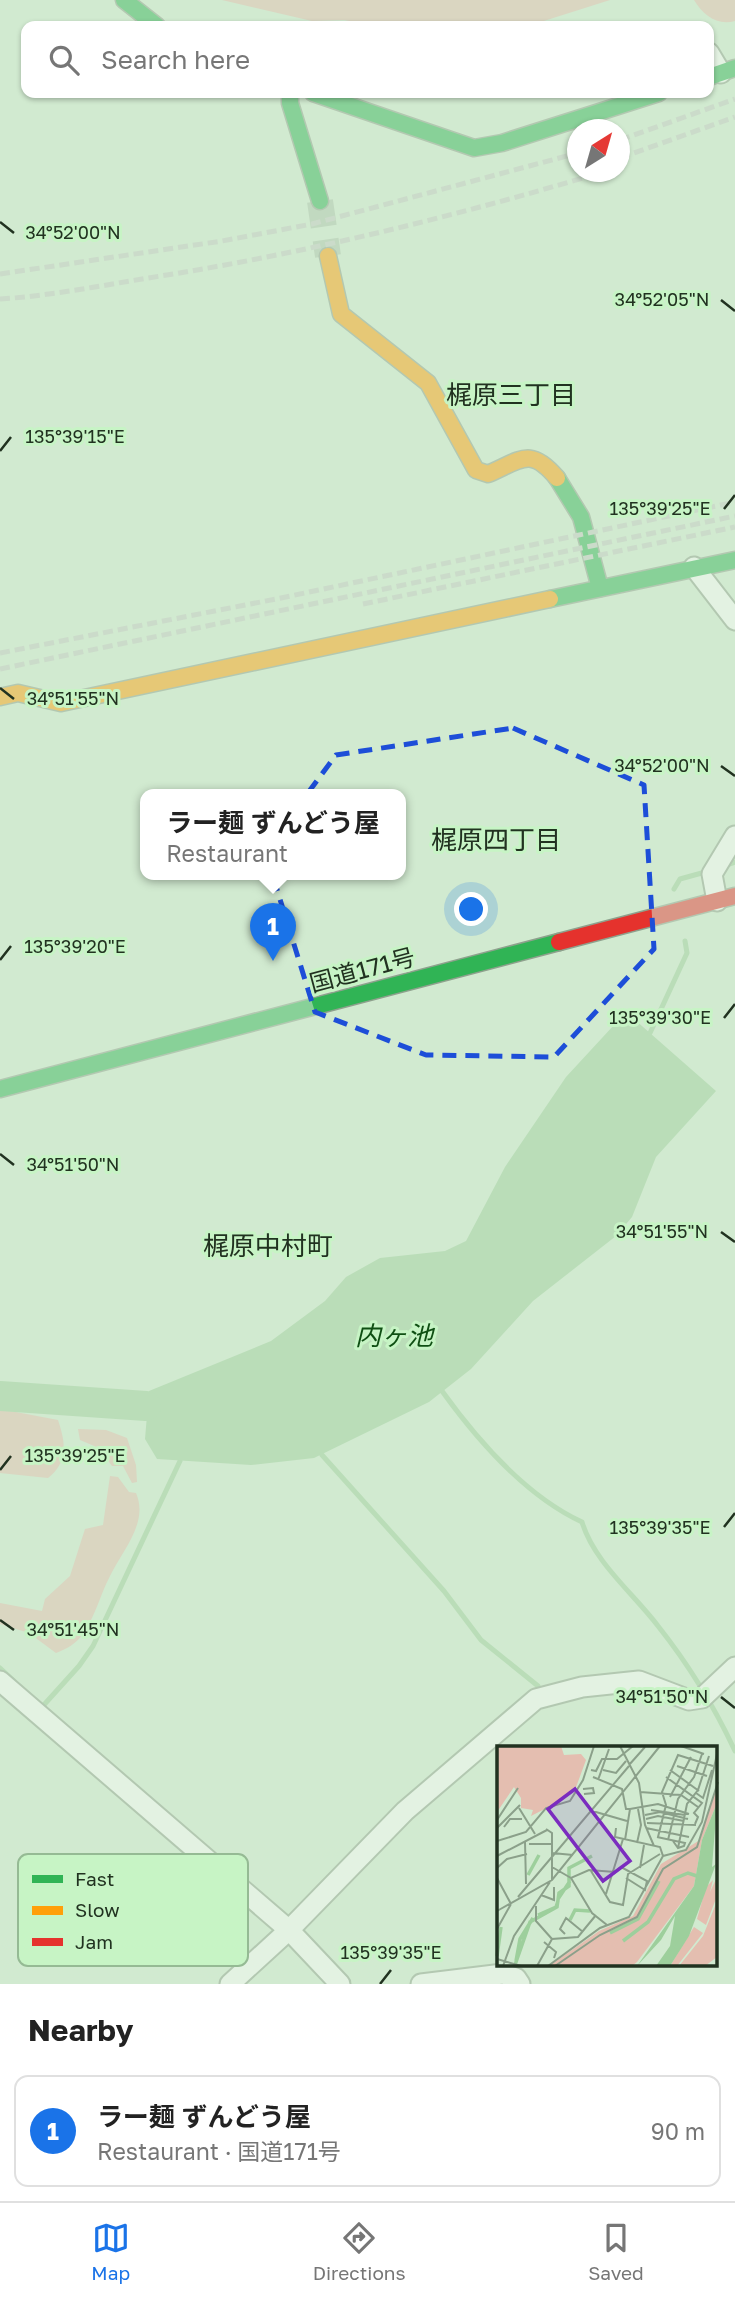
<!DOCTYPE html>
<meta charset="utf-8">
<style>
body{margin:0;font-family:"Golos Text","Noto Sans JP",sans-serif;background:#f6f6f6;color:#222}
.compass{position:absolute;left:567px;top:119px;width:63px;height:63px;border-radius:50%;background:#fff;box-shadow:0 2px 5px #0004;rotate:37deg}
.you{position:absolute;left:472px;top:910px;width:24px;height:24px;margin:-18px;border:5px solid #fff;border-radius:50%;background:#1a73e8;box-shadow:0 0 0 10px #1a73e833}
.badge{display:grid;place-items:center;width:46px;height:46px;border-radius:50%;background:#1a73e8;color:#fff;font-size:23px;font-weight:700}
.pin{position:absolute;translate:-50% -58px;filter:drop-shadow(0 2px 4px #0008)}
.pin::after{content:'';position:absolute;top:37px;width:24px;height:21px;background:inherit;clip-path:polygon(0 0,100% 0,50% 100%)}
.popup{position:absolute;left:140px;top:789px;width:266px;height:91px;box-sizing:border-box;display:grid;place-content:center;border-radius:14px;background:#fff;filter:drop-shadow(0 2px 5px #0005);font-size:23px;white-space:nowrap;color:#767676}
.popup b{font-size:26px;color:#222}
.popup::after{content:'';position:absolute;left:50%;top:100%;margin-left:-14px;border:14px solid transparent;border-top-color:#fff}
.list{margin:0;padding:0;list-style:none}
h2{display:flex;justify-content:space-between;align-items:center;height:91px;margin:0;padding:0 28px;font-size:30px}
h2 small{font-size:23px;font-weight:400;color:#767676}
.list li{display:grid;grid-template-columns:46px 1fr auto;gap:21px;align-items:center;box-sizing:border-box;height:112px;margin:0 14px 14px;padding:0 14px;border:2px solid #e0e0e0;border-radius:14px}
.list b{display:block;font-size:26px;white-space:nowrap}
.list p{margin:0;font-size:23px;white-space:nowrap;color:#767676}
.list em{font-size:23px;font-style:normal;color:#767676}
.icon{flex:none;width:38px;height:38px;fill:none;stroke:currentColor;stroke-width:2;stroke-linecap:round;stroke-linejoin:round}
.map{position:relative;flex:none;width:735px;height:1984px;overflow:hidden}
.search{position:absolute;background:#fff;box-shadow:0 2px 5px #0004;left:21px;right:21px;top:21px;height:77px;display:flex;align-items:center;gap:18px;box-sizing:border-box;padding:0 24px;border-radius:14px;color:#767676;font-size:26px}
.sheet{height:217px;background:#fff}
nav{display:flex;justify-content:space-around;align-items:center;box-sizing:border-box;height:98px;border-top:2px solid #e0e0e0;background:#fff;font-size:19px;color:#767676}
nav a{display:grid;justify-items:center;gap:4px}
nav .on{color:#1a73e8}
.map>svg:first-child{display:block}
.green{fill:#e4beb0}
.water{fill:#9dcf9c}
.lines{fill:none;stroke-linecap:round;stroke-linejoin:round}
.stream{stroke:#9dcf9c;stroke-width:5}
.river{stroke:#9dcf9c;stroke-width:30}
.secondary-tunnel{stroke:#aec5ad;stroke-width:26;stroke-dasharray:26 13;stroke-linecap:butt}
.street-casing{stroke:#8ea18d;stroke-width:23}
.fast-casing{stroke:#8ea18d;stroke-width:19}
.slow-casing{stroke:#8ea18d;stroke-width:19}
.jam-casing{stroke:#8ea18d;stroke-width:19}
.street{stroke:#f8fcf8;stroke-width:19}
.fast{stroke:#30b455;stroke-width:16}
.slow{stroke:#ff9f0a;stroke-width:16}
.jam{stroke:#e5322d;stroke-width:16}
.rail{stroke:#c3cac3;stroke-width:5;stroke-dasharray:10 5;stroke-linecap:butt}
.marked{fill:none;stroke:#1d4ed8;stroke-width:5;stroke-dasharray:14 9;stroke-linejoin:round}
.ticks{fill:none;stroke:#213220;stroke-width:2.5}
.labels{text-anchor:middle;dominant-baseline:central;stroke-width:6;stroke-linejoin:round;paint-order:stroke}
.street-label{font-size:24px;fill:#213220;stroke:#c7f4c5}
.neighbourhood-label{font-size:26px;fill:#213220;stroke:#c7f4c5}
.water-label{font-size:26px;font-style:italic;fill:#0f4f13;stroke:#c7f4c5}
.inset-river{fill:none;stroke:#9dcf9c;stroke-width:3.5}
.inset-road{fill:none;stroke:#8ba08a;stroke-width:2}
.view{fill:#7b2cbf;fill-opacity:0.15;stroke:#7b2cbf;stroke-width:3.5}
.inset-edge{fill:none;stroke:#213220;stroke-width:3.5}
.key{fill:#c7f4c5;stroke:#95ba94;stroke-width:2}
.key-label{font-size:19px;fill:#213220}
.ticks-label{font-size:18px;text-anchor:middle;fill:#213220;stroke:#c7f4c5;stroke-width:6;stroke-linejoin:round;paint-order:stroke}
</style>
<div class="map">
<svg width="735" height="1984" viewBox="0 0 735 1984">
<rect width="100%" height="100%" fill="#d1ead0"/>
<g class="green">
<polygon points="222,0 610,0 528,26 376,26 344,20 312,21"/>
<path d="M694,0H735V21C717,26 703,15 694,0Z"/>
<path d="M0,1409L58,1420C66,1444 68,1462 48,1478L0,1473Z"/>
<polygon points="78,1429 106,1430 127,1438 136,1465 137,1482 132,1483 123,1466 112,1466 99,1448 80,1440"/>
<path d="M110,1476L118,1477L129,1492L136,1493C149,1523 122,1551 110,1576C100,1595 95,1618 82,1635C76,1644 66,1649 56,1653L29,1633L0,1624V1603L42,1611L45,1599L70,1576L85,1529L103,1525Z"/>
</g>
<polygon class="water" points="626,1012 716,1091 656,1157 632,1217 616,1236 533,1301 471,1369 429,1402 314,1458 251,1465 157,1459 145,1439 149,1391 271,1341 325,1301 346,1277 380,1258 445,1251 466,1241 505,1167 566,1077"/>
<g class="lines">
<g class="stream">
<polyline points="722,867 735,862"/>
<polyline points="674,889 680,879 709,871"/>
<polyline points="650,1033 687,953 685,941"/>
<path d="M442,1391C478,1441 526,1496 582,1522C594,1562 633,1593 658,1626C689,1665 714,1706 735,1751"/>
<polyline points="322,1455 444,1591 481,1640 538,1686"/>
<polyline points="0,1668 15,1682"/>
<polyline points="40,1705 42,1707 79,1666 93,1646 180,1461"/>
</g>
<polyline class="river" points="0,1396 146,1406"/>
<polyline class="secondary-tunnel" points="320,201 328,256"/>
<g class="street-casing">
<g id="street">
<polyline points="709,53 721,73"/>
<polyline points="694,567 735,620"/>
<polyline points="717,901 712,874 735,836"/>
<polyline points="0,1681 289,1930 340,1984"/>
<polyline points="230,1984 289,1930 405,1811 536,1699 582,1687 639,1681 689,1700 702,1698 735,1667"/>
<polyline points="421,1984 503,1974 516,1978 520,1984"/>
</g>
</g>
<g class="fast-casing">
<g id="fast">
<polyline points="124,0 157,26"/>
<polyline points="709,77 735,68"/>
<polyline points="290,93 290,103 320,201"/>
<polyline points="313,93 474,148 502,143 659,93"/>
<polyline points="557,478 581,517 600,588"/>
<polyline points="550,599 735,560"/>
<polyline points="0,1089 559,942"/>
</g>
</g>
<g class="slow-casing">
<g id="slow">
<path d="M328,256L341,314L428,383L476,470L488,474C521,460 530,446 557,478"/>
<polyline points="0,697 18,693 61,703 550,599"/>
</g>
</g>
<g class="jam-casing">
<polyline id="jam" points="559,942 735,896"/>
</g>
<use href="#street" class="street"/>
<use href="#fast" class="fast"/>
<use href="#slow" class="slow"/>
<use href="#jam" class="jam"/>
<g class="rail">
<polyline points="620,140 735,99"/>
<polyline points="620,158 735,117"/>
<polyline points="0,274 222,241 312,224 578,153"/>
<path d="M0,299C49,296 99,286 148,278C303,254 453,217 603,172"/>
<polyline points="363,604 735,527"/>
<polyline points="0,653 281,598 735,502"/>
<polyline points="0,669 735,516"/>
</g>
</g>
<path d="M0 0H735V1984H0ZM513,728L644,785L654,949L554,1057L426,1055L315,1012L265,851L336,755Z" fill="#d1ead0" fill-opacity=".55" fill-rule="evenodd"/>
<path class="marked" d="M513,728L644,785L654,949L554,1057L426,1055L315,1012L265,851L336,755Z"/>
<path class="ticks" d="M0,222L14,233M721,300L735,311M0,451L11,437M724,509L735,495M0,688L14,699M721,766L735,776M0,960L11,946M724,1018L735,1004M0,1154L14,1165M721,1232L735,1242M0,1470L11,1456M724,1527L735,1513M0,1620L14,1630M721,1697L735,1708M380,1984L391,1970"/>
<g class="labels">
<g class="street-label">
<text transform="translate(362 969) rotate(-15)">国道171号</text>
</g>
<g class="neighbourhood-label">
<text x="511" y="394">梶原三丁目</text>
<text x="496" y="839">梶原四丁目</text>
<text x="268" y="1245">梶原中村町</text>
</g>
<g class="water-label">
<text x="394" y="1335">内ヶ池</text>
</g>
</g>
<g transform="translate(497 1746)">
<rect width="220" height="220" fill="#d1ead0"/>
<path d="M0,0H64L67,9L84,8L89,14L78,44L67,53L34,70L36,64L24,62V52L17,41L0,66ZM220,37V57L205,94L197,140L140,216L135,220H52L102,185L136,170L164,118L203,94ZM220,131V150L209,179L200,173L209,141L216,134L213,146ZM220,155V211L208,220H182L206,190ZM197,181L206,187L180,220H173Z" fill="#e4beb0"/>
<path d="M220,57L215,121L219,118L192,190L173,220H159L173,200L178,170L164,194L140,220L197,140L205,94Z" fill="#9dcf9c"/>
<path class="inset-river" d="M31,129L42,109M61,153L73,135M41,169L59,161L61,155M73,174L78,164L93,165M113,187L141,173L162,135M126,195L151,176L177,133L191,127L200,130M0,210L4,181M19,215L23,193L36,172M18,219L33,176L60,161L62,147L72,140V122L95,110"/>
<path class="inset-road" d="M123,0L142,37L148,79L157,100M184,0L207,8M132,19L148,1M180,20L210,30M94,24L99,25L105,13H120L136,0M106,24L119,27L129,15M173,24L202,45M96,31L125,43L129,63H133M169,31L205,57L197,67L201,71L198,78M101,34L112,3M86,43L96,42L97,47L87,48M143,46L184,49L201,61M199,47L206,52L215,24M173,51L194,11M22,62L38,88M133,63L161,58L192,68M92,64L130,75M154,64L188,69M148,69L163,66L191,73M149,73L161,70L187,75M0,74L21,42M150,77L199,79M7,81L13,73H25M0,82L23,59M119,82L118,91L163,101L166,110L189,104L205,76L220,8M149,82L192,91M49,83L55,87V134M160,91L188,97L187,100L181,102L176,95M161,91L169,59L165,46L181,9L216,20M128,94L133,63M171,94L181,53L197,31L205,8M0,95L29,86L49,62L73,55L86,34L97,0M28,96L29,138M140,97L144,79L141,63M32,98H55M181,102L190,58L201,44L212,10M55,107L76,109M0,110L50,84M55,121L74,132L92,124L118,126L124,121L150,135L148,144L129,132M0,122L10,113L30,108M143,122L147,99M94,125L113,156L126,159L131,128L163,108M0,132L14,158M74,132L95,167L110,179M109,148L126,93M44,149L57,154V141M21,151L132,20M39,160V175L55,193M0,165L55,134L163,0M0,183L14,158M68,188L63,183L69,172L86,186M47,196L59,206L57,212M0,213L24,220M6,220L17,190L53,136M40,220L55,193L81,191L99,169M51,220L103,182L132,171L166,110M58,220L103,189L140,171L166,123L200,101L221,36"/>
<path class="view" d="M78,43L133,115L106,135L51,63Z"/>
<rect width="220" height="220" class="inset-edge"/>
</g>
<rect x="18" y="1854" width="230" height="112" rx="10" class="key"/>
<rect x="32" y="1875" width="31" height="8" fill="#30b455"/>
<rect x="32" y="1906" width="31" height="9" fill="#ff9f0a"/>
<rect x="32" y="1938" width="31" height="8" fill="#e5322d"/>
<g class="key-label">
<text x="75" y="1886">Fast</text>
<text x="75" y="1917">Slow</text>
<text x="75" y="1949">Jam</text>
</g>
<g class="ticks-label">
<text x="73" y="239">34°52'00"N</text>
<text x="662" y="306">34°52'05"N</text>
<text x="75" y="443">135°39'15"E</text>
<text x="660" y="515">135°39'25"E</text>
<text x="73" y="705">34°51'55"N</text>
<text x="662" y="772">34°52'00"N</text>
<text x="75" y="953">135°39'20"E</text>
<text x="660" y="1024">135°39'30"E</text>
<text x="73" y="1171">34°51'50"N</text>
<text x="662" y="1238">34°51'55"N</text>
<text x="75" y="1462">135°39'25"E</text>
<text x="660" y="1534">135°39'35"E</text>
<text x="73" y="1636">34°51'45"N</text>
<text x="662" y="1703">34°51'50"N</text>
<text x="391" y="1959">135°39'35"E</text>
</g>
</svg>
<svg class="compass" viewBox="-18 -18 36 36"><path d="M0-13l5 13h-10z" fill="#e53935"/><path d="M0 13l5-13h-10z" fill="#767676"/></svg>
<div class="you"></div>
<div class="pin badge" style="left:273px;top:961px">1</div>
<div class="popup"><b>ラー麺 ずんどう屋</b>Restaurant</div>
<div class="search"><svg class="icon" aria-label="search" viewBox="0 0 24 24"><circle cx="10" cy="10" r="6"/><path d="M15 15l6 6"/></svg>Search here</div>
</div>
<section class="sheet">
<h2>Nearby<small></small></h2>
<ul class="list">
<li><span class="badge">1</span><div><b>ラー麺 ずんどう屋</b><p>Restaurant · 国道171号</p></div><em>90 m</em></li>
</ul>
</section>
<nav>
<a class="on"><svg class="icon" aria-label="map" viewBox="0 0 24 24"><path d="M3 6l6-2 6 2 6-2v14l-6 2-6-2-6 2zM9 4v14M15 6v14"/></svg>Map</a>
<a><svg class="icon" aria-label="directions" viewBox="0 0 24 24"><path d="M12 3l9 9-9 9-9-9zM9 14v-3h6M13 9l2 2-2 2"/></svg>Directions</a>
<a><svg class="icon" aria-label="saved" viewBox="0 0 24 24"><path d="M7 4h10v16l-5-4-5 4z"/></svg>Saved</a>
</nav>
